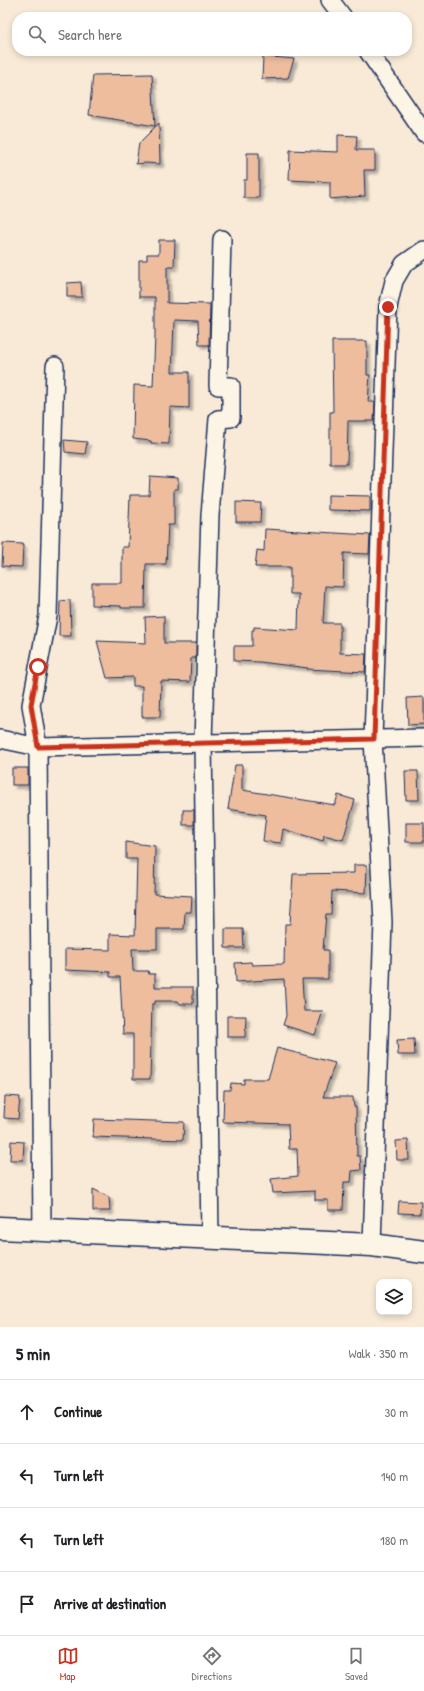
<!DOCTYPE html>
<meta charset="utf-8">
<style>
body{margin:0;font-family:"Patrick Hand",sans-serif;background:#f6f6f6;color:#202124}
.controls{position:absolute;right:12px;bottom:12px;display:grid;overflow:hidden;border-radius:8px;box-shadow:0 2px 6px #0003}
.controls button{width:36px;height:36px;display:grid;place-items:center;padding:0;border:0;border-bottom:1px solid #e0e0e0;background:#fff;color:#202124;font:20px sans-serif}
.stop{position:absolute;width:12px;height:12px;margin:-9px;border:3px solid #c8321e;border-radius:50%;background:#fff}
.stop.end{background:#c8321e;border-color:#fff;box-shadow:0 1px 4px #0008}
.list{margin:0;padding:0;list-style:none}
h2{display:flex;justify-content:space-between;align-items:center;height:52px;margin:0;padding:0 16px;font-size:17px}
h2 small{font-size:13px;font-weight:400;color:#757577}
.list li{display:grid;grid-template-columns:26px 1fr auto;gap:12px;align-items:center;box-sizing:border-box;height:64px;padding:0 16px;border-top:1px solid #e0e0e0}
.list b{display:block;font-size:15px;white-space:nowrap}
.list em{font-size:13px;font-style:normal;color:#757577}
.icon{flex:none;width:22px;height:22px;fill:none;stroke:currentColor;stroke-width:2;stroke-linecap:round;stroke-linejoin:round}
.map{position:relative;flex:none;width:424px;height:1327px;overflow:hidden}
.search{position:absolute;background:#fff;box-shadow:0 2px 6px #0003;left:12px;right:12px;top:12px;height:44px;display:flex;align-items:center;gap:10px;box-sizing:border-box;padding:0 14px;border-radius:16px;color:#757577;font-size:15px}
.sheet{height:308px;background:#fff}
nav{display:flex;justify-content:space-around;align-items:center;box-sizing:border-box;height:56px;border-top:1px solid #e0e0e0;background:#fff;font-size:11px;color:#757577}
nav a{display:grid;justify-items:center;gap:2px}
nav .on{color:#c8321e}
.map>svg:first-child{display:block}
.building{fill:#edbd9e;stroke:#1b2f5e;filter:url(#shadow)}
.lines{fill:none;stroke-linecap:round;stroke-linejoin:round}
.minor-casing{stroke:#1b2f5e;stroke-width:20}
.secondary-casing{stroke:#1b2f5e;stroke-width:25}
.minor{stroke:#fcf5e5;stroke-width:17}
.secondary{stroke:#fcf5e5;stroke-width:22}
.route{stroke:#c8321e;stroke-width:5}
</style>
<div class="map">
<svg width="424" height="1327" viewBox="0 0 424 1327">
<defs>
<filter id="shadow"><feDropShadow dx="3.5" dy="3.5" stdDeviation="1" flood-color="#0004"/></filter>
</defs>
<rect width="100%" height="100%" fill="#f9ead7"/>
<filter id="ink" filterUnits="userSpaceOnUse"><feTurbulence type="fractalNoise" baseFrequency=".025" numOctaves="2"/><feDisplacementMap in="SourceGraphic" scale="8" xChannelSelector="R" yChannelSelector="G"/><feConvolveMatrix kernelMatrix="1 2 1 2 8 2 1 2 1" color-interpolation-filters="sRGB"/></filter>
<g filter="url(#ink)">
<g class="building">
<polygon points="263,56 294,59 288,78 262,79"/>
<polygon points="152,74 155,126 89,115 93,75"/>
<polygon points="159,123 160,164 146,163 136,164 139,143"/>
<polygon points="338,135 357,136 356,150 375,150 375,170 364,170 365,196 330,199 330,182 289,180 290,150 338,152"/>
<polygon points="247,153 259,153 259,198 244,198 244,180 247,180"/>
<polygon points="159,240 175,240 174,267 167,267 167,303 210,304 209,345 199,345 198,321 174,320 172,372 189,372 189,408 170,407 169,444 151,443 151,441 133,439 134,385 153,386 155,335 155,297 139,297 139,260 147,260 147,254 159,254"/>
<polygon points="81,282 82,297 67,297 67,283"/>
<polygon points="332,341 367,341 367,375 370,375 368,402 375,402 374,421 348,421 347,464 330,464 330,412 333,412"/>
<polygon points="64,440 87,442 85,454 65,452"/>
<polygon points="150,476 178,478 178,489 174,489 174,525 168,525 166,564 146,564 145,608 121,608 121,606 92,605 92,583 122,583 122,547 128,547 130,495 149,495"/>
<polygon points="328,495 370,496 370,511 328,510"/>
<polygon points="236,502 261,503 260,522 236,522"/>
<polygon points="265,529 370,535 369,554 344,553 343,587 325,586 323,623 340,623 340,653 366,654 365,672 307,669 308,668 260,662 234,661 234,646 252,646 252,630 254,630 254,627 298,630 299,594 290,594 290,567 255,567 257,550 264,551"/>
<polygon points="3,543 23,544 22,567 2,566"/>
<polygon points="70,600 71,636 59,636 60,601"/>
<polygon points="164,616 164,643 196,643 196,658 191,658 190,682 161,681 160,717 142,717 142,686 133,686 133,677 107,678 97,641 146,643 145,617"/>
<polygon points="424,697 424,724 408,725 407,698"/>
<polygon points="235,765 242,765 242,790 335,805 338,795 355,800 343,840 324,835 323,841 283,829 281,843 263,841 266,815 228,809"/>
<rect x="12" y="768" width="16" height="17"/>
<polygon points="405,771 418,771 419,800 406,800"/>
<rect x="183" y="810" width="11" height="15"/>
<rect x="406" y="823" width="18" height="19"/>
<polygon points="126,842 155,846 154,894 192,896 191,912 185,912 184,929 157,929 157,949 132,949 133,971 148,971 149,974 155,974 155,987 193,987 193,1004 180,1004 178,1001 155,1001 155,1004 152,1004 150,1079 133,1079 133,1034 123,1034 120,977 110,977 110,972 65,970 65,949 110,950 110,934 135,935 137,859 126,859"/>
<polygon points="354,865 367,865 366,893 332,891 331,914 326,914 323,950 328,950 328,979 302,979 304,1011 323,1011 315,1035 283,1025 286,1016 284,979 236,982 235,963 251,962 252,965 284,964 285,924 290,924 293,874 354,873"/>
<polygon points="225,929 243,929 244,948 225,948"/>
<polygon points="227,1016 246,1016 245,1037 227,1037"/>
<polygon points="414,1039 415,1055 398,1055 397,1040"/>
<polygon points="277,1048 335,1063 323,1097 353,1097 354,1107 356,1107 357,1156 360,1156 361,1170 352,1171 351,1182 344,1182 343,1210 328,1210 328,1200 315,1200 315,1191 273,1193 271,1179 298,1176 297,1149 289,1149 288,1124 223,1122 224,1090 230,1090 231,1083 244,1084 244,1079 268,1079"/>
<polygon points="5,1096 20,1097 18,1119 4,1118"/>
<polygon points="94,1119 184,1122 183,1140 93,1137"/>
<polygon points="408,1140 409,1160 397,1160 396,1141"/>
<polygon points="11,1141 24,1142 23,1160 10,1160"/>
<polygon points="93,1189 109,1197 110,1211 93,1211"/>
<polygon points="399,1201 421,1202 420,1214 398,1213"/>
</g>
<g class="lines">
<g class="minor-casing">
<g id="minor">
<polyline points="330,0 343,17"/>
<polyline points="368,51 424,133"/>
<polyline points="0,739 38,747 424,738"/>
<polyline points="42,1230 38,747 31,705 48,616 55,366"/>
<polyline points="210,1238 203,742 210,515 218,419 231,418 231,386 218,386 222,239"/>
<polyline points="372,1245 383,922 373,739 388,307 394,281 404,264 424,250"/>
</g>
</g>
<g class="secondary-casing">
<polyline id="secondary" points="0,1228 372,1245 424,1252"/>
</g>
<use href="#minor" class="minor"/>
<use href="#secondary" class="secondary"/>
</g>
</g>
<g class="lines" filter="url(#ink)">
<polyline class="route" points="38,667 31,705 38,747 374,739 388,307"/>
</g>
</svg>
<div class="controls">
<button><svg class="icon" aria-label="layers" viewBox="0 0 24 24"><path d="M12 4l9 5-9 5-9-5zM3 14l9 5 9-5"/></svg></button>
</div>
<div class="stop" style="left:38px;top:667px"></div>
<div class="stop end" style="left:388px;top:307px"></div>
<div class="search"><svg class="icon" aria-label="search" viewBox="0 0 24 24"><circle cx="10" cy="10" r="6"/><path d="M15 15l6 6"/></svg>Search here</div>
</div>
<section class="sheet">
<h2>5 min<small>Walk · 350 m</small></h2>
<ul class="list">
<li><svg class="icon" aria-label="ahead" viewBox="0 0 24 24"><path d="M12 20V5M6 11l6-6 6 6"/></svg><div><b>Continue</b></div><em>30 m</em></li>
<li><svg class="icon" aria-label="left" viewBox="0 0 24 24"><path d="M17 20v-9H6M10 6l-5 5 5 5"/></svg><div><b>Turn left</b></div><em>140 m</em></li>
<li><svg class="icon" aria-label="left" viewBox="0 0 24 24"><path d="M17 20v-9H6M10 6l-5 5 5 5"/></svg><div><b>Turn left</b></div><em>180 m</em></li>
<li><svg class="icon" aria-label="arrive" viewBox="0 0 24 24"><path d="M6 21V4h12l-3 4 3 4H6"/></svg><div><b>Arrive at destination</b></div></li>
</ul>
</section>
<nav>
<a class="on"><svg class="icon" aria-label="map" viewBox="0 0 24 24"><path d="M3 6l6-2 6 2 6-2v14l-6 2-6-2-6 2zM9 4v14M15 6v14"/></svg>Map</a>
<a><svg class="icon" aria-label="directions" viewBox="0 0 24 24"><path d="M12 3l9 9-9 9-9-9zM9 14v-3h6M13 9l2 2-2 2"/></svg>Directions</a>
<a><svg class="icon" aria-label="saved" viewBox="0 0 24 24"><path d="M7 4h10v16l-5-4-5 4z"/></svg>Saved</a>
</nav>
